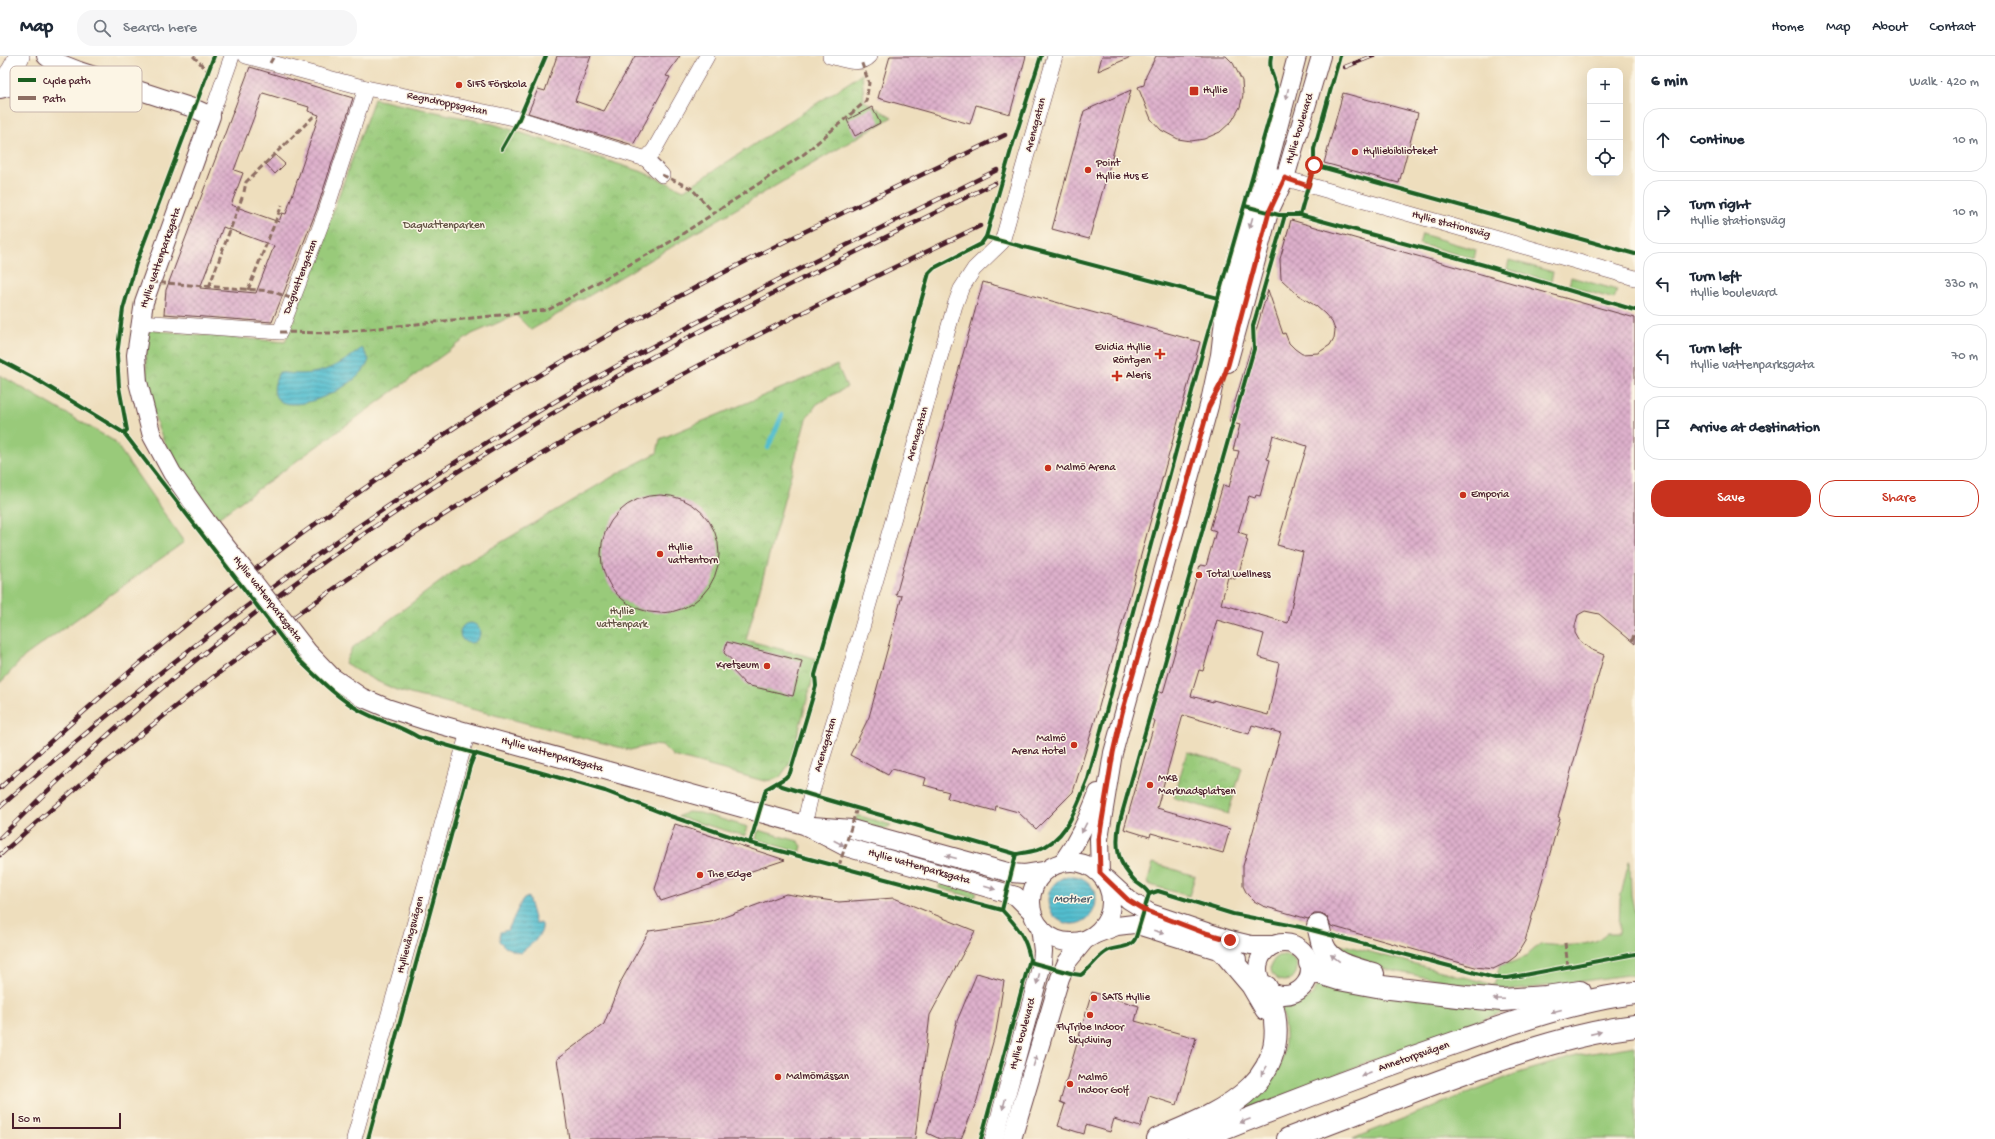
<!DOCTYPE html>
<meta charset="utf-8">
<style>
body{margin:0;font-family:"Gochi Hand",sans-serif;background:#f6f6f7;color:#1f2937}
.controls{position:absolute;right:12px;top:12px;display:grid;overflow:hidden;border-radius:8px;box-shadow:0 4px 16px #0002}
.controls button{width:36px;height:36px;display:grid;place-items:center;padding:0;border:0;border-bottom:1px solid #e0e1e3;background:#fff;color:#1f2937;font:20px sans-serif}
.scale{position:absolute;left:12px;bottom:10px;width:109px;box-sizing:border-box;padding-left:4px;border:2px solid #4a1f2b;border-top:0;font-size:11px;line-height:14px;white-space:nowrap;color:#4a1f2b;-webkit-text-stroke:3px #fcf5e5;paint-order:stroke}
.stop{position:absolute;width:12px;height:12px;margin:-9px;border:3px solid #c8321e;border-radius:50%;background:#fff}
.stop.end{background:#c8321e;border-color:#fff;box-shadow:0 1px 4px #0008}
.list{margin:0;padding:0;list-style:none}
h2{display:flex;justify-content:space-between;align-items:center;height:52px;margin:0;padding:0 16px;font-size:17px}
h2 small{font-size:13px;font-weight:400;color:#747a83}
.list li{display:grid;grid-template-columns:26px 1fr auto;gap:12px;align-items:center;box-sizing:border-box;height:64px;margin:0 8px 8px;padding:0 8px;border:1px solid #e0e1e3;border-radius:16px}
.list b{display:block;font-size:15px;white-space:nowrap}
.list p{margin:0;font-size:13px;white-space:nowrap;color:#747a83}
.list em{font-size:13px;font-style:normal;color:#747a83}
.actions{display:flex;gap:8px;padding:12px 16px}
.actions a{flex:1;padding:9px 0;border:1px solid #c8321e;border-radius:16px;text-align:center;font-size:14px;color:#c8321e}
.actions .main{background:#c8321e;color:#fff}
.icon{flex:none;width:22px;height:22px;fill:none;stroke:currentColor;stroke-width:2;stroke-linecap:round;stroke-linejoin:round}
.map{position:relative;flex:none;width:1635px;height:1083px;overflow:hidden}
header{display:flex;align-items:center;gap:24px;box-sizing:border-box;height:56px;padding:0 20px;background:#fff;border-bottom:1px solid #e0e1e3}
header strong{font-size:19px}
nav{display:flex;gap:22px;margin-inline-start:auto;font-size:14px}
.search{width:280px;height:36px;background:#f6f6f7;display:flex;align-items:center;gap:10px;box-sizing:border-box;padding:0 14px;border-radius:16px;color:#747a83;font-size:15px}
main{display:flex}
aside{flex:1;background:#fff}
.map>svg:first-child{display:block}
.green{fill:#99ca7a;stroke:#727452}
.park{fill:url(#park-crowns);stroke:#727452}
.water{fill:url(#water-rules);stroke:#4e6e7d}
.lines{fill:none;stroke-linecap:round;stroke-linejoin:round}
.stream{stroke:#53becf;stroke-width:4.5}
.building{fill:url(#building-cross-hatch);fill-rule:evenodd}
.minor-casing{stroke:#633c41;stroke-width:16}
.tertiary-casing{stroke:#633c41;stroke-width:20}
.secondary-casing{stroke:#633c41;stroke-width:22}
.primary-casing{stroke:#633c41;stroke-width:24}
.minor{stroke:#fff;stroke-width:15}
.tertiary{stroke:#fff;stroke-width:18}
.secondary{stroke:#fff;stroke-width:21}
.primary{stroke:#fff;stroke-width:22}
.rail-casing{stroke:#4a1f2b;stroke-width:4.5}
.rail{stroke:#fcf5e5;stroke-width:3;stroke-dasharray:9;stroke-linecap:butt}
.tertiary-bridge-casing{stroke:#633c41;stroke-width:20;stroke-linecap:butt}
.tertiary-bridge{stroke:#fff;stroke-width:18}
.quiet{stroke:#8d6e63;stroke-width:3;stroke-dasharray:6 3;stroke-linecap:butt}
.cycleway-casing{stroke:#fcf5e5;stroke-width:6}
.cycleway{stroke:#1b5e20;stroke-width:4}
.oneway{fill:#ae9aa0}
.route{stroke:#c8321e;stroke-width:5}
.poi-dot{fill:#c8321e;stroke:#fcf5e5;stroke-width:1.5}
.labels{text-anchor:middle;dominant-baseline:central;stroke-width:3;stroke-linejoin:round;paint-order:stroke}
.poi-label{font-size:11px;fill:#4a1f2b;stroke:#fcf5e5;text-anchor:start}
.street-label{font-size:11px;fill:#4a1f2b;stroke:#fcf5e5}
.park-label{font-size:11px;fill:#625243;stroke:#fcf5e5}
.water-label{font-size:12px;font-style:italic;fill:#4d5764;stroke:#fcf5e5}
.key{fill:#fcf5e5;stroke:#c7b5ad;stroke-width:1}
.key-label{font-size:11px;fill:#4a1f2b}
</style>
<header>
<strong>Map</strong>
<div class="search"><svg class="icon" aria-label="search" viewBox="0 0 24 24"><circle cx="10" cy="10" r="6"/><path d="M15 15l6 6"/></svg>Search here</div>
<nav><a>Home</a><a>Map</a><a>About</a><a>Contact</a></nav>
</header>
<main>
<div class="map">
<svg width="1635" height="1083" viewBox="0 0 1635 1083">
<defs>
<pattern id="park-crowns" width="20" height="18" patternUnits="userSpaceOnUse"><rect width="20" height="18" fill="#99ca7a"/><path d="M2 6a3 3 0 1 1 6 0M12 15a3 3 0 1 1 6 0" fill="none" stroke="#85ad6a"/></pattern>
<pattern id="water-rules" width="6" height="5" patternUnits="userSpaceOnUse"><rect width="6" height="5" fill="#53becf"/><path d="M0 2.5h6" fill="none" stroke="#479aa8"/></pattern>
<pattern id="building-cross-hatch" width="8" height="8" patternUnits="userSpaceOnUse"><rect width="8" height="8" fill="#deb1cc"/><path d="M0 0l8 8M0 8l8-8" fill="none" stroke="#b68fa6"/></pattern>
</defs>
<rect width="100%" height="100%" fill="#fcf5e5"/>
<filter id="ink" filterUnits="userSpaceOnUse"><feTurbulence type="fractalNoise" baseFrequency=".025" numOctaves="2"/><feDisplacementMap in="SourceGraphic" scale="8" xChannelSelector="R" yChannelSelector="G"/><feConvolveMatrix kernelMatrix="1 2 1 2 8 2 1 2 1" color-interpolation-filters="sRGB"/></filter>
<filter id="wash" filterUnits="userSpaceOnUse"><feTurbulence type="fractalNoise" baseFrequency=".012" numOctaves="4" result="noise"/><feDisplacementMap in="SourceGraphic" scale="16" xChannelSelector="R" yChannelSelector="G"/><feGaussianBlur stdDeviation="0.9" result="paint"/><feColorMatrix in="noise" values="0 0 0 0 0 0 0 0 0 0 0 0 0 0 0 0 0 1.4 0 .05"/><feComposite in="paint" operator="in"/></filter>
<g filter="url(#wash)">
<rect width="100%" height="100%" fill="#eedebd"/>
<g class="green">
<polygon points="1422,178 1476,194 1474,203 1419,188"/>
<polygon points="1509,204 1553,216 1551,225 1507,213"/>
<polygon points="1571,221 1617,234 1614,243 1569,230"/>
<polygon points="0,319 114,385 184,486 25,600 0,627"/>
<polygon points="687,756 700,757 748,771 745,780 678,761"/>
<polygon points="857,759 891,769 884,774 855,767"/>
<polygon points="758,774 798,785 802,790 800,797 756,783"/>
<path d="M1629,805H1630L1631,839L1635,857V918L1517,934H1490L1358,908L1346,903L1333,886L1494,929L1500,909C1519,906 1526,901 1540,888C1557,890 1596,892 1607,877H1619L1620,843Z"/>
<polygon points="1153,807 1195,820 1189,840 1147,828"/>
<polygon points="940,826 977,836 975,842 939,832"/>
<circle cx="1284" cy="912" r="13"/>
<path d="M1320,922L1514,952L1370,1005L1223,1065C1268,1030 1296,1013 1281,950C1304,948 1314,945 1320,922Z"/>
<polygon points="1635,990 1635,1083 1352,1083 1515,1018 1580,999"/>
</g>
<g class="park">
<path d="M862,18L864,45L892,61L531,274L516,259L472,278L218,462C205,445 191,429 179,412C152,372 141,321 148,274L285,286L374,43L493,68L640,115L684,134Z"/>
<path d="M837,309L847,331L817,348L806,363L746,584L818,603L790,707L780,721L773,724L764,725L673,700L663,690L652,689L630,694L433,643C400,638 373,625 345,607L352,592L461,510L622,415L657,397L660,383Z"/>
<polygon points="1187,696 1242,712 1228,758 1174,742"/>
</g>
<g class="water">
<path d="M362,292L369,303C364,335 250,379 279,316C313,322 335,314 362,292Z"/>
<circle cx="470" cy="577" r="10"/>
<circle cx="1072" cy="844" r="24"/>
<path d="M528,841L535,866L542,868C544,880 529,890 520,897L505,891L499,885L500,876L508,874L522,844Z"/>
</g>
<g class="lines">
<polyline class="stream" points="768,392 782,359"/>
</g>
<g id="blocks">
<g class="building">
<polygon points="557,0 591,0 575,45 604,55 635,0 680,0 666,20 670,21 633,89 528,57 538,33 545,35"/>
<polygon points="890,0 1026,0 1010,58 976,49 970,68 878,42"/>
<polygon points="1102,0 1133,0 1098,15"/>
<polygon points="1156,0 1226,0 1233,7 1242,25 1243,39 1240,51 1232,65 1220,76 1204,83 1191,85 1178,83 1161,74 1151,63 1138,31 1144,29 1146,20"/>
<path d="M250,11L353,42L317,153L272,266L164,258L166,234ZM263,37L309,51L308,55L319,59L286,158L282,157L279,166L231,149L243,117L234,114ZM223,171L274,190L256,237L200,232Z"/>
<polygon points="1131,34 1089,183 1052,173 1084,55"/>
<polygon points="1343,37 1418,57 1399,127 1324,107"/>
<polygon points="872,51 880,67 855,80 847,64"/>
<polygon points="275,99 285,108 275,118 266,108"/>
<path d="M1291,164L1635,262V588L1599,558L1585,555L1578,559L1575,570V577L1579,584L1590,593L1604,599L1558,761L1560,762L1525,885L1516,900L1508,906L1493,913L1475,911L1331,870L1327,861L1321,858H1314L1308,863L1263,850L1254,845L1247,838L1243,830V810L1281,677L1252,669L1249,678L1183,659L1157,752L1230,773L1223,797L1151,777L1150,781L1124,773L1155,665L1151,663L1159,636L1163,637L1200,509L1206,510L1216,475L1210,473L1223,429L1229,431L1239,395L1233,394L1240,369L1229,366L1268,234L1283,278L1285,277L1289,287L1295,293L1302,298L1318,297L1330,289L1334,282L1335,274L1332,266L1325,258L1316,250L1298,239L1281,223L1280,203ZM1273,379L1307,390L1277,489L1303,496L1288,567L1221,548L1228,521L1235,523L1236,519L1238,520L1248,484L1246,483L1247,479L1238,476L1249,440L1255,442L1256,439L1260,440L1270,404L1267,403ZM1217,564L1264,578L1258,601L1279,607L1268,659L1213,644V646L1191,640L1199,614L1203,615Z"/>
<polygon points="983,226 1200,286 1097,658 1073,736 1036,773 1018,756 996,750 995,755 947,742 949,736 924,729 926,722 892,713 888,719 850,699 869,661 902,540 896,539"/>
<circle cx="660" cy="498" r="59"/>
<polygon points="727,586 802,605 793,640 746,629 732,614 734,606 724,597"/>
<polygon points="675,768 785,804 661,845 655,833"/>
<polygon points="786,838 839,846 894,842 975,875 930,959 915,1083 569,1083 557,1003 604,968 620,927 649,875 711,866"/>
<polygon points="977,917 1004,925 996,975 977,1044 961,1083 940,1083 927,1077 957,965"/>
<polygon points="1092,936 1139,950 1135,965 1196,982 1177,1049 1149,1040 1140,1071 1114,1063 1110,1076 1086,1069 1084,1078 1058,1070 1065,1048 1060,1046"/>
</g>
</g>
</g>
<g filter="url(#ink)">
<use href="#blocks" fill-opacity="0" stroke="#633c41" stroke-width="1"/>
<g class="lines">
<g class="minor-casing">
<g id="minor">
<polyline points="246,0 366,32 519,63 646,103 654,94 707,0"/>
<path d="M830,0C841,3 860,11 870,0"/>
<polyline points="211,60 232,0"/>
<polyline points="646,103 662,119"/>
<polyline points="1266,117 1635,222"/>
<polyline points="140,266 280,276 325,158 366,32"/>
<polyline points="804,769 811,739 851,610 955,249 961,233 974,213 1002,186 1055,0"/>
<polyline points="354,1083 468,676"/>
</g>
</g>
<g class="tertiary-casing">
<g id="tertiary">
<polyline points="46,0 51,4 79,15 193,52 211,60 144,246 136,299 138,326 152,380 172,417 206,465"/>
<polyline points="0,33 22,28 93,24"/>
<polyline points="1228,307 1269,156 1285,122 1321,0"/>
<polyline points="332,621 361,641 387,652 427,665 804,769 846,791 1016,840 1032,856"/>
<polyline points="813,770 851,773 1011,817 1025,818 1044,815"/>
<circle cx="1071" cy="846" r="40"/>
<path d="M1063,806C1079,783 1088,763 1098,737"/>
<polyline points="1100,817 1099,783 1113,697 1209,350 1220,299 1225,255 1266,117 1297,0"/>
<polyline points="1106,823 1129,844 1150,857 1230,884 1251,889 1273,889"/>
<polyline points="1096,878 1117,870 1134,868 1224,896 1237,903"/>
<circle cx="1284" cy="913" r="26"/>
<polyline points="994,1083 1042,908 1043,895 1040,871"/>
<polyline points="1012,1083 1060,922 1067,906 1085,884"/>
</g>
</g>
<g class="secondary-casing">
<path id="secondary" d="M0,28C9,21 15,11 19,0"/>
</g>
<g class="primary-casing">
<g id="primary">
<path d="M1318,870C1320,876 1321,883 1323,889C1330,908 1356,913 1373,918"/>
<polyline points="1224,896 1252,929 1266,953"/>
<polyline points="1310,907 1320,917 1339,923 1382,931 1466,941 1502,944 1546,941 1580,936"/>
<path d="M1158,1083C1227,1055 1303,1022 1266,931"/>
<path d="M1199,1083C1285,1048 1372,1015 1460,985C1515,966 1577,944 1635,937"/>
<path d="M1288,1083C1349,1060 1409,1036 1471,1014C1524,995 1578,977 1635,970"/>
</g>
</g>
<use href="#minor" class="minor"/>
<use href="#tertiary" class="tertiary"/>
<use href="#secondary" class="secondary"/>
<use href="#primary" class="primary"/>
<g class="rail-casing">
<g id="rail">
<polyline points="1345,11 1373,0"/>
<path d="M0,732C143,598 295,474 460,368C540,317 622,270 706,226C804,174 905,127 1005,79"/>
<path d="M0,751C163,607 336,477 522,365C676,272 837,194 997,114"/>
<path d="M0,782C187,591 407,436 641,307C757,243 877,186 995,127"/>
<path d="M0,799C169,646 352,511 547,395C687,311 834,240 980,170"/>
</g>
</g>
<use href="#rail" class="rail"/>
<g class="tertiary-bridge-casing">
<polyline id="tertiary-bridge" points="206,465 308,596 332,621"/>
</g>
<use href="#tertiary-bridge" class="tertiary-bridge"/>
<g class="quiet">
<polyline points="193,0 208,15"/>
<polyline points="270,7 274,0"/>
<polyline points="662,119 691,132 714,157"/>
<polyline points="244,136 246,126 314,60"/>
<polyline points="151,226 271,235 293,243"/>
<polyline points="209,231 243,139"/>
<polyline points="248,234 282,149"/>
<polyline points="280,276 331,277 548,254 670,186 804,98 866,45 869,27 861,5"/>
<polyline points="1632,585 1635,575"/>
<polyline points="839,810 857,752"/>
<polyline points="1565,887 1568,911"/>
</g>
<g class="cycleway-casing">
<g id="cycleway">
<polyline points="502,93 519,63 546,0"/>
<polyline points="1314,109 1635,198"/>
<polyline points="1245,150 1279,159 1300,159 1484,209 1635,254"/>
<polyline points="1300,159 1314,109 1314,93 1340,0"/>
<polyline points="986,181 1218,242"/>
<path d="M0,304L34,322L124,377L298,603C317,621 336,641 359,654C378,665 399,669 418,681L605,735L670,760L750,787L1002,854C1017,870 1026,881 1030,903L981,1083"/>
<polyline points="124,377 127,374 119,331 117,299 123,253 136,208 214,0"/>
<path d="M777,727L782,730L811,739L1016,798C1022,797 1030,796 1037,794C1068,783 1076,751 1088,723L1205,287L1277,35C1275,22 1268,14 1271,0"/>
<polyline points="750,787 766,733 785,722 790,717 816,630 815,619 929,217 934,212 981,188 986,181 1011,94 1041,0"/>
<polyline points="1149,838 1158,835 1233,858 1300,871 1495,922 1508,922 1635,898"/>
<polyline points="1002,854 1016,798"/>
<path d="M1030,906L1074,918L1081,919C1092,911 1097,900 1109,894C1120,890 1131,893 1136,881L1149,838C1146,832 1141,830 1136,826C1117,807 1115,792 1119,768L1254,293L1253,270L1285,159"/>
<polyline points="368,1083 470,710 475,697"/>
</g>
</g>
<use href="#cycleway" class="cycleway"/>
</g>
<defs><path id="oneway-solid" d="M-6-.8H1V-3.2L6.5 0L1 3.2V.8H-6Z"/></defs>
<g class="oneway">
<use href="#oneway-solid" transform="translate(1287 38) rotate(104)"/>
<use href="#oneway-solid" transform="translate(1251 167) rotate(106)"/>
<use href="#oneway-solid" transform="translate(1084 772) rotate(117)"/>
<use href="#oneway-solid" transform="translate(839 787) rotate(27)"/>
<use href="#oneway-solid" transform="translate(951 801) rotate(-165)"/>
<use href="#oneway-solid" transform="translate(990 832) rotate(16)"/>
<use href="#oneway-solid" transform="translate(1159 876) rotate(17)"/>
<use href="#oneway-solid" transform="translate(1335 902) rotate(-143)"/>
<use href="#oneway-solid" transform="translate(1038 923) rotate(105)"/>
<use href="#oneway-solid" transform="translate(1499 943) rotate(-178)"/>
<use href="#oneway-solid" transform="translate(1556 955) rotate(165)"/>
<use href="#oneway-solid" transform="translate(1596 977) rotate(-13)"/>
<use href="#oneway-solid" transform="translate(1035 1005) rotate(-73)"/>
<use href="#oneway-solid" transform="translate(1264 1015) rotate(121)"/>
<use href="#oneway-solid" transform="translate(1366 1018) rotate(159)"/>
<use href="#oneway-solid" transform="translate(1004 1048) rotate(105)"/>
<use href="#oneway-solid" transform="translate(1245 1065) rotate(159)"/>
</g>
</g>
<g class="lines" filter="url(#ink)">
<polyline class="route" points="1230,884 1202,876 1144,854 1128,844 1100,817 1099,783 1113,697 1122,657 1209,350 1222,326 1228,309 1269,156 1285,122 1308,130 1314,109"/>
</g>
<g class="poi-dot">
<circle cx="459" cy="29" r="4"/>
<rect x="1189" y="30" width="10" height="10" rx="2"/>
<circle cx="1355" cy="96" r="4"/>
<circle cx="1088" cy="114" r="4"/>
<path d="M1158 292h4v4h4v4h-4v4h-4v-4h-4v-4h4z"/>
<path d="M1115 314h4v4h4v4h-4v4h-4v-4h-4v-4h4z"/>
<circle cx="1048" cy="412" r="4"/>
<circle cx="1463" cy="439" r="4"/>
<circle cx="660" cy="498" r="4"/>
<circle cx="1199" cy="519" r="4"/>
<circle cx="767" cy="610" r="4"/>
<circle cx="1074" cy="689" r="4"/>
<circle cx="1150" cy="729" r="4"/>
<circle cx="700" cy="819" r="4"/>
<circle cx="1094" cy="942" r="4"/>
<circle cx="1090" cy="959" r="4"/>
<circle cx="778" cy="1021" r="4"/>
<circle cx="1070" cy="1028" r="4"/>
</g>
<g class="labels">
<g class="poi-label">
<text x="467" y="29">SIFS Förskola</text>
<text x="1203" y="35">Hyllie</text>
<text x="1363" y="96">Hylliebiblioteket</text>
<text x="1096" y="108">Point<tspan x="1096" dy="13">Hyllie Hus E</tspan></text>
<text x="1151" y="292" text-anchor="end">Evidia Hyllie<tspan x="1151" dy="13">Röntgen</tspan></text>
<text x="1126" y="320">Aleris</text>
<text x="1056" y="412">Malmö Arena</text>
<text x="1471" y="439">Emporia</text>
<text x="668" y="492">Hyllie<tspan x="668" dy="13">vattentorn</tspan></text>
<text x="1207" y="519">Total wellness</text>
<text x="759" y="610" text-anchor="end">Kretseum</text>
<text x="1066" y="683" text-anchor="end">Malmö<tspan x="1066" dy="13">Arena Hotel</tspan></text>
<text x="1158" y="723">MKB<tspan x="1158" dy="13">Marknadsplatsen</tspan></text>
<text x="708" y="819">The Edge</text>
<text x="1102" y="942">SATS Hyllie</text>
<text x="1090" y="972" text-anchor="middle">FlyTribe Indoor<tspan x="1090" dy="13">Skydiving</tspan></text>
<text x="786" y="1021">Malmömässan</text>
<text x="1078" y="1022">Malmö<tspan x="1078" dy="13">Indoor Golf</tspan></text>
</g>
<g class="street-label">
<text transform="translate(447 48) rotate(12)">Regndroppsgatan</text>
<text transform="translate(1036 69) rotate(-75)">Arenagatan</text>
<text transform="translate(1300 73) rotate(-73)">Hyllie boulevard</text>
<text transform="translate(1451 169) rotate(15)">Hyllie stationsväg</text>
<text transform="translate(161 202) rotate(-71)">Hyllie vattenparksgata</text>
<text transform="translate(301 221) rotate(-69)">Dagvattengatan</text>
<text transform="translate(918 378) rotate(-74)">Arenagatan</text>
<text transform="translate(267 543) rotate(52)">Hyllie vattenparksgata</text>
<text transform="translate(826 689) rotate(-73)">Arenagatan</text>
<text transform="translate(552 699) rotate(16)">Hyllie vattenparksgata</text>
<text transform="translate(919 811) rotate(16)">Hyllie vattenparksgata</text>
<text transform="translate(411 879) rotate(-75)">Hyllievångsvägen</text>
<text transform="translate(1023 978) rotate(-75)">Hyllie boulevard</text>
<text transform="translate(1414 1001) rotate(-19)">Annetorpsvägen</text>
</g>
<g class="park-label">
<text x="444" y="170">Dagvattenparken</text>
<text x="622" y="556">Hyllie<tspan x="622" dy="13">vattenpark</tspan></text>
</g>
<g class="water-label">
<text x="1072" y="844">Mother</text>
</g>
</g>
<rect x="10" y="10" width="132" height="46" rx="6" class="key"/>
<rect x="18" y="22" width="18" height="4" fill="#1b5e20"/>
<rect x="18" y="40" width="18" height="4" fill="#8d6e63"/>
<g class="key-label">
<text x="43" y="28">Cycle path</text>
<text x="43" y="46">Path</text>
</g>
</svg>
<div class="controls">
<button>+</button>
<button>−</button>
<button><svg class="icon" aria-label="locate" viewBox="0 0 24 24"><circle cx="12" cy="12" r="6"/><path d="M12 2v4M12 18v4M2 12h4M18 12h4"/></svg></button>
</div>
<div class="scale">50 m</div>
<div class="stop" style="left:1314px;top:109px"></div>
<div class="stop end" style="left:1230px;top:884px"></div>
</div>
<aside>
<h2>6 min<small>Walk · 420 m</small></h2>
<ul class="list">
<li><svg class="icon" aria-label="ahead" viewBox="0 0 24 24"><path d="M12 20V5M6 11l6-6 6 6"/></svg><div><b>Continue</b></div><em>10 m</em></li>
<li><svg class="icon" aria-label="right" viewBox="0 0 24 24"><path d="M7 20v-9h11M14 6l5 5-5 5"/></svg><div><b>Turn right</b><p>Hyllie stationsväg</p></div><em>10 m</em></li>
<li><svg class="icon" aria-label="left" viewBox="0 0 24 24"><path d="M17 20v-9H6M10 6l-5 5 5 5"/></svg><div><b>Turn left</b><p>Hyllie boulevard</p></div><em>330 m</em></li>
<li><svg class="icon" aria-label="left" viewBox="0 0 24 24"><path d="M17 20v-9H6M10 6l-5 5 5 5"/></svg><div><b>Turn left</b><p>Hyllie vattenparksgata</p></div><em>70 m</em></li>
<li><svg class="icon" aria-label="arrive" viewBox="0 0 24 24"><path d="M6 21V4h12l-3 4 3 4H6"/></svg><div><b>Arrive at destination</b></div></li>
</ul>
<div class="actions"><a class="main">Save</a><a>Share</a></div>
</aside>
</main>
